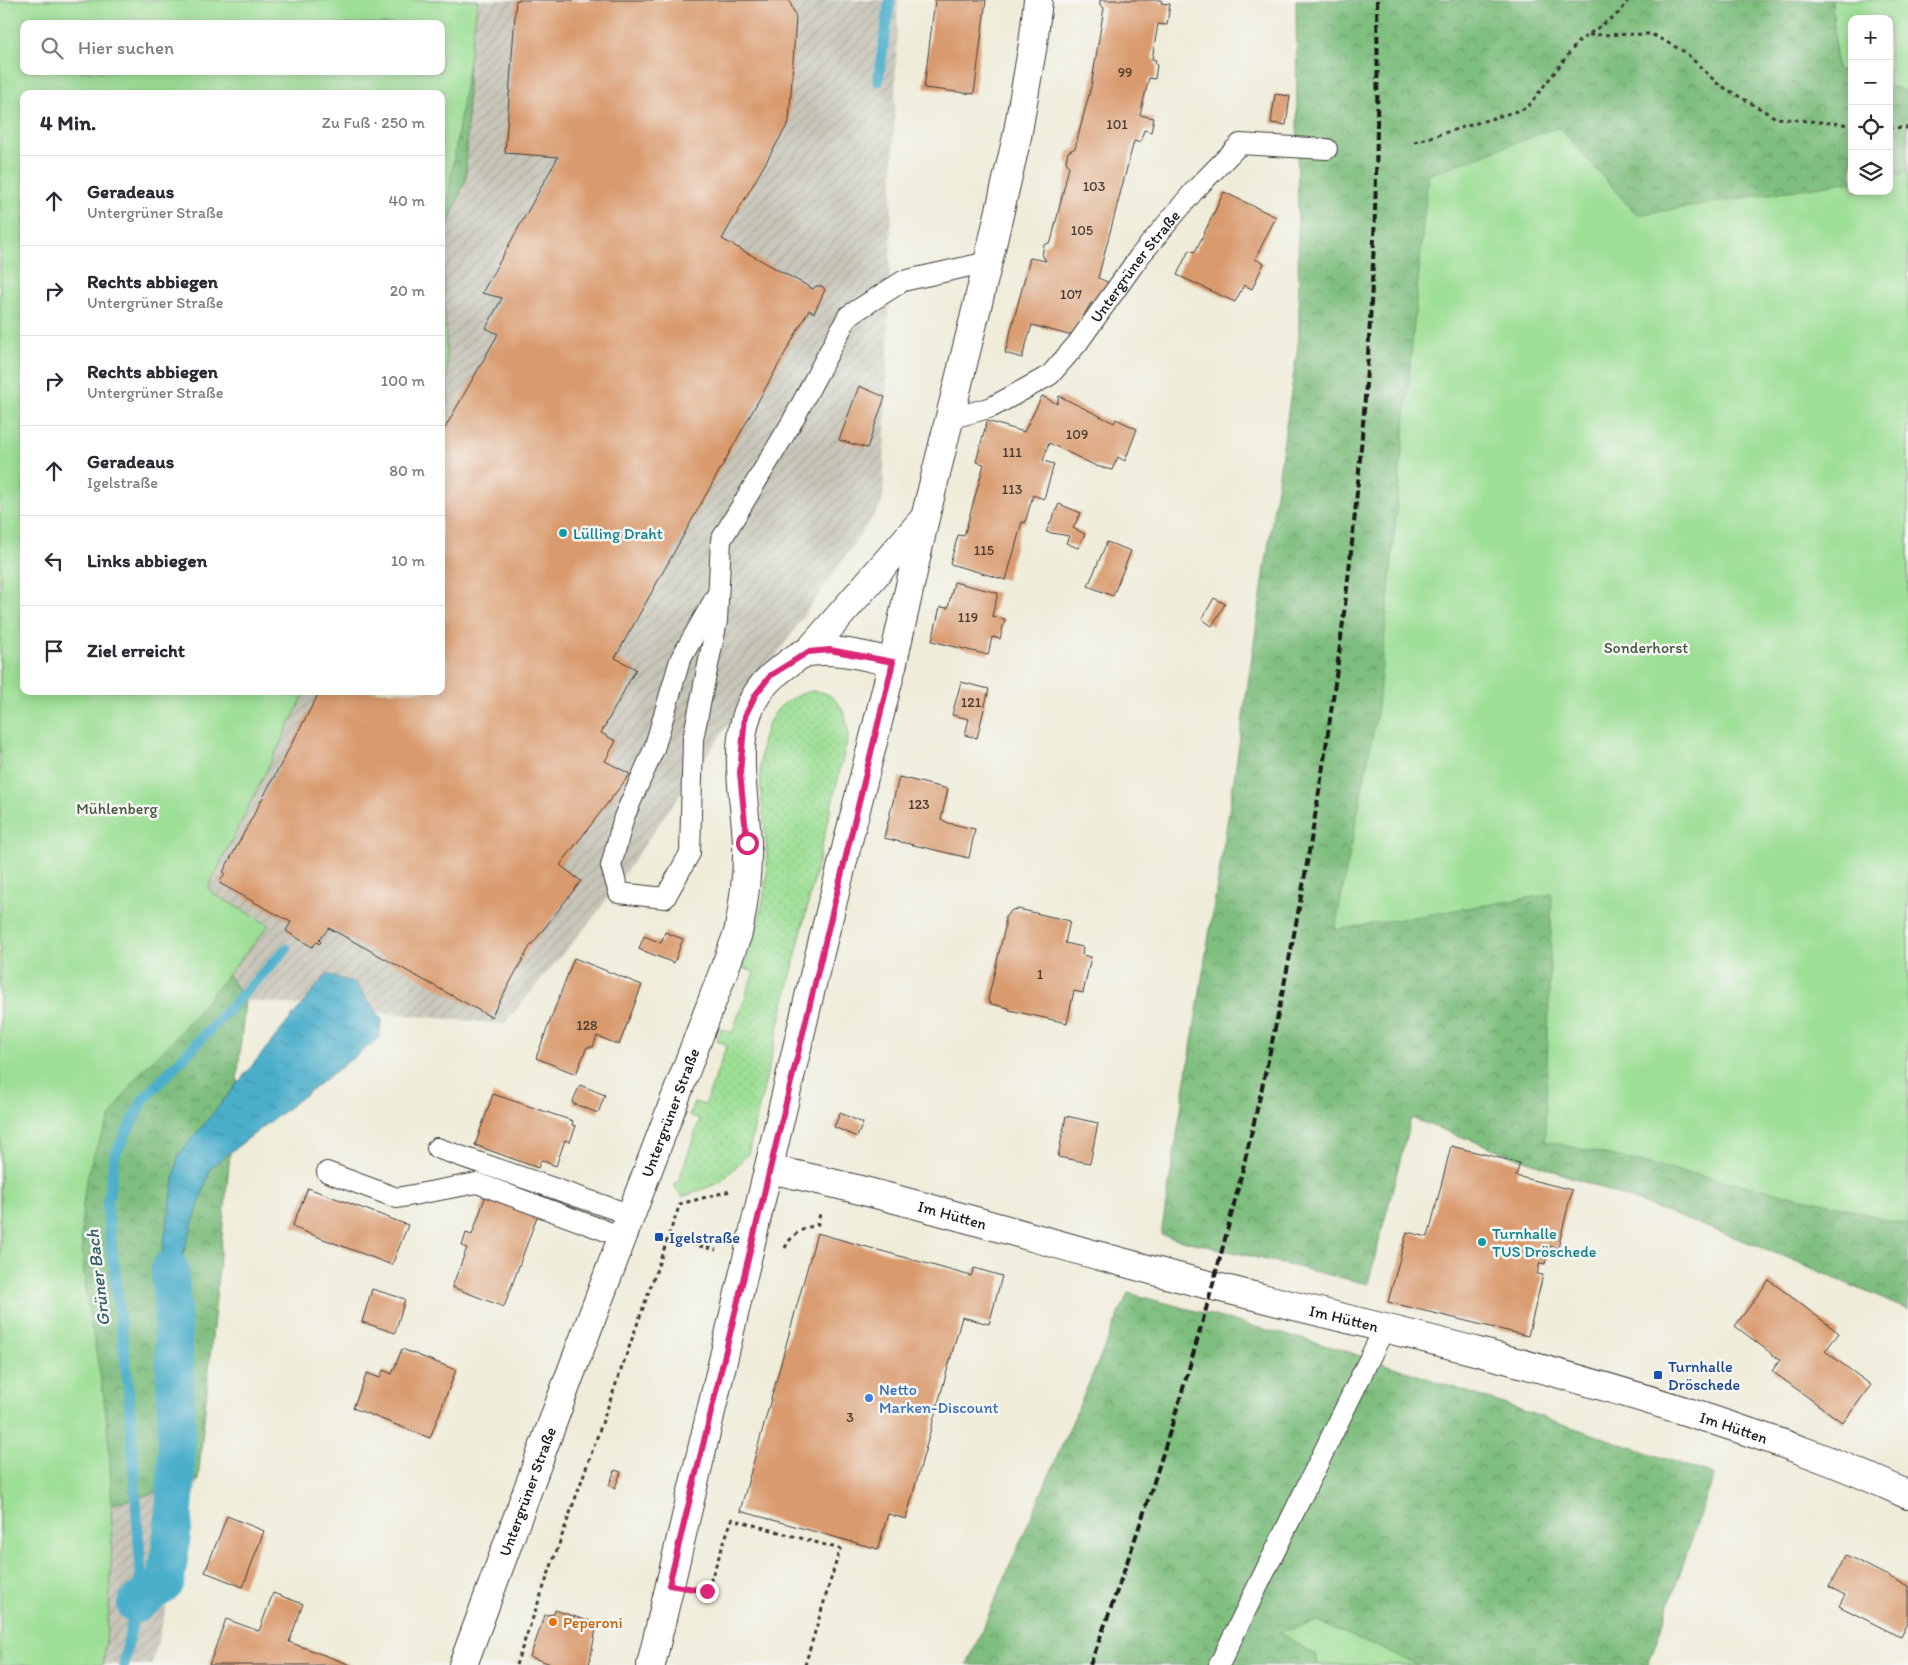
<!DOCTYPE html>
<html lang="de">
<meta charset="utf-8">
<style>
body{margin:0;font-family:Itim,sans-serif;background:#f2f2f3;color:#2b2b33}
.controls{position:absolute;right:15px;top:15px;display:grid;overflow:hidden;border-radius:10px;box-shadow:0 2px 12px #0003}
.controls button{width:45px;height:45px;display:grid;place-items:center;padding:0;border:0;border-bottom:1px solid #e1e1e2;background:#fff;color:#2b2b33;font:25px sans-serif}
.stop{position:absolute;width:15px;height:15px;margin:-11px;border:4px solid #db2777;border-radius:50%;background:#fff}
.stop.end{background:#db2777;border-color:#fff;box-shadow:0 1px 5px #0008}
.list{margin:0;padding:0;list-style:none}
h2{display:flex;justify-content:space-between;align-items:center;height:65px;margin:0;padding:0 20px;font-size:21px}
h2 small{font-size:16px;font-weight:400;color:#7c7c81}
.list li{display:grid;grid-template-columns:32px 1fr auto;gap:15px;align-items:center;box-sizing:border-box;height:90px;padding:0 20px;border-top:1px solid #e1e1e2}
.list b{display:block;font-size:19px;white-space:nowrap}
.list p{margin:0;font-size:16px;white-space:nowrap;color:#7c7c81}
.list em{font-size:16px;font-style:normal;color:#7c7c81}
.icon{flex:none;width:28px;height:28px;fill:none;stroke:currentColor;stroke-width:2;stroke-linecap:round;stroke-linejoin:round}
.map{position:relative;flex:none;width:1908px;height:1665px;overflow:hidden}
.search{position:absolute;background:#fff;box-shadow:0 2px 12px #0003;left:20px;top:20px;width:425px;height:55px;display:flex;align-items:center;gap:12px;box-sizing:border-box;padding:0 18px;border-radius:10px;color:#7c7c81;font-size:19px}
.panel{position:absolute;background:#fff;box-shadow:0 2px 12px #0003;left:20px;top:90px;width:425px;height:605px;border-radius:10px}
.map>svg:first-child{display:block}
.industrial{fill:url(#industrial-furrows)}
.grass{fill:url(#grass-dots);stroke:#5c7e58}
.forest{fill:url(#forest-crowns);stroke:#4d6d4d;fill-rule:evenodd}
.green{fill:#9ddf95;stroke:#5c7e58;fill-rule:evenodd}
.water{fill:url(#water-ripples);stroke:#346674}
.lines{fill:none;stroke-linecap:round;stroke-linejoin:round}
.stream{stroke:#4cafcb;stroke-width:11}
.canal{stroke:#4cafcb;stroke-width:38}
.building{fill:#d99a6d}
.lane-casing{stroke:#3c3b38;stroke-width:22}
.secondary-casing{stroke:#3c3b38;stroke-width:30}
.path{stroke:#3c3b38;stroke-width:3;stroke-dasharray:4 4;stroke-linecap:butt}
.lane{stroke:#fff;stroke-width:20}
.secondary{stroke:#fff;stroke-width:28}
.rail{stroke:#1c1c1c;stroke-width:4;stroke-dasharray:8 4;stroke-linecap:butt}
.route{stroke:#db2777;stroke-width:6}
.culture-dot{fill:#0f9aa8;stroke:#f6f6f2;stroke-width:2}
.transit-dot{fill:#1a4fb4;stroke:#f6f6f2;stroke-width:2}
.shop-dot{fill:#3f7fe0;stroke:#f6f6f2;stroke-width:2}
.food-dot{fill:#e8710a;stroke:#f6f6f2;stroke-width:2}
.labels{text-anchor:middle;dominant-baseline:central;stroke-width:5;stroke-linejoin:round;paint-order:stroke}
.number-label{font-size:14px;fill:#4b3c30}
.street-label{font-size:16px;fill:#1c1c1c;stroke:#f6f6f2}
.culture-label{font-size:16px;fill:#0d838f;stroke:#f6f6f2;text-anchor:start}
.park-label{font-size:16px;fill:#435640;stroke:#f6f6f2}
.transit-label{font-size:16px;fill:#164399;stroke:#f6f6f2;text-anchor:start}
.shop-label{font-size:16px;fill:#366cbe;stroke:#f6f6f2;text-anchor:start}
.food-label{font-size:16px;fill:#c56008;stroke:#f6f6f2;text-anchor:start}
.water-label{font-size:18px;font-style:italic;fill:#325e6b;stroke:#f6f6f2}
</style>
<div class="map">
<svg width="1908" height="1665" viewBox="0 0 1908 1665">
<defs>
<pattern id="industrial-furrows" width="10" height="10" patternUnits="userSpaceOnUse" patternTransform="scale(1.25)"><rect width="10" height="10" fill="#c7c5b8"/><path d="M-1 1l2-2M0 10L10 0M9 11l2-2" fill="none" stroke="#aaa99e"/></pattern>
<pattern id="grass-dots" width="8" height="8" patternUnits="userSpaceOnUse" patternTransform="scale(1.25)"><rect width="8" height="8" fill="#9ddf95"/><path d="M2 2h.1M6 6h.1" fill="none" stroke="#87bf80" stroke-width="1.8" stroke-linecap="round"/></pattern>
<pattern id="forest-crowns" width="20" height="18" patternUnits="userSpaceOnUse" patternTransform="scale(1.25)"><rect width="20" height="18" fill="#7ebe7e"/><path d="M2 6a3 3 0 1 1 6 0M12 15a3 3 0 1 1 6 0" fill="none" stroke="#669a66"/></pattern>
<pattern id="water-ripples" width="26" height="14" patternUnits="userSpaceOnUse" patternTransform="scale(1.25)"><rect width="26" height="14" fill="#4cafcb"/><path d="M2 4q2-2 4 0t4 0M15 11q2-2 4 0t4 0" fill="none" stroke="#3e8ea4"/></pattern>
</defs>
<rect width="100%" height="100%" fill="#f6f6f2"/>
<filter id="ink" filterUnits="userSpaceOnUse"><feTurbulence type="fractalNoise" baseFrequency=".02" numOctaves="2"/><feDisplacementMap in="SourceGraphic" scale="10" xChannelSelector="R" yChannelSelector="G"/><feConvolveMatrix kernelMatrix="1 2 1 2 8 2 1 2 1" color-interpolation-filters="sRGB"/></filter>
<filter id="wash" filterUnits="userSpaceOnUse"><feTurbulence type="fractalNoise" baseFrequency=".0096" numOctaves="4" result="noise"/><feDisplacementMap in="SourceGraphic" scale="20" xChannelSelector="R" yChannelSelector="G"/><feGaussianBlur stdDeviation="1.12" result="paint"/><feColorMatrix in="noise" values="0 0 0 0 0 0 0 0 0 0 0 0 0 0 0 0 0 1.4 0 .05"/><feComposite in="paint" operator="in"/></filter>
<g filter="url(#wash)">
<rect width="100%" height="100%" fill="#efecd9"/>
<g class="industrial">
<polygon points="470,0 898,0 883,502 597,913 504,1024 245,1000 175,898 259,691 441,691 441,241 466,179"/>
<polygon points="198,1481 152,1665 0,1665 0,1535"/>
</g>
<path class="grass" d="M812,691C838,691 848,714 848,737L748,1154L721,1182L682,1197L675,1188V1183L679,1180L700,1119L689,1116L694,1102L705,1105L727,1045L717,1041L721,1029L732,1033L754,972L743,968C754,935 766,903 767,868C769,812 732,708 812,691Z"/>
<g class="forest">
<path d="M0,0H470L466,179L441,241V94H24V691L175,898L245,1000L198,1481L0,1535ZM24,24H441V71H24Z"/>
<polygon points="1296,0 1832,0 1837,69 1852,74 1852,191 1889,191 1889,86 1908,92 1908,1310 1774,1252 1411,1118 1368,1284 1161,1235 1232,792 1299,338"/>
<polygon points="1128,1293 1343,1350 1714,1475 1648,1665 967,1665"/>
</g>
<g class="green">
<path d="M0,0H478L442,237L449,417L441,429V94H24V691H306L208,888L214,894L269,925C238,963 207,1000 176,1037C163,1051 148,1063 136,1078C124,1093 111,1115 103,1133C59,1220 95,1323 106,1415C114,1492 114,1588 103,1665H0ZM24,24H441V71H24Z"/>
<polygon points="1832,0 1908,0 1908,92 1889,86 1889,19 1852,19 1852,74 1837,69"/>
<polygon points="1559,127 1637,215 1852,181 1852,191 1889,191 1889,175 1908,172 1908,1225 1834,1205 1545,1141 1552,894 1335,930 1378,707 1428,175"/>
<polygon points="1319,1622 1418,1665 1319,1665 1316,1655 1279,1632"/>
</g>
<polygon class="water" points="327,974 356,984 382,1020 379,1038 211,1167 177,1272 160,1265 178,1156"/>
<g class="lines">
<g class="stream">
<polyline points="878,81 890,0"/>
<polyline points="124,1665 141,1573 128,1385 107,1207 115,1155 143,1100 286,949"/>
</g>
<path class="canal" d="M136,1604L165,1583C184,1480 175,1373 170,1269"/>
</g>
<g id="blocks">
<g class="building">
<polygon points="516,0 789,0 796,17 789,122 722,239 813,289 816,286 822,286 825,290 814,313 809,310 615,658 636,669 601,733 616,741 605,761 630,774 560,865 581,881 529,948 491,1017 329,928 319,940 321,942 319,944 317,942 312,947 286,931 291,922 219,883 225,873 223,872 320,691 441,691 441,435 498,334 486,328 502,298 482,293 558,157 505,153"/>
<polygon points="935,0 986,0 974,94 924,88"/>
<polygon points="1100,0 1162,0 1161,3 1170,4 1167,25 1158,24 1152,59 1156,60 1155,64 1157,65 1155,79 1149,78 1140,115 1154,118 1151,132 1144,130 1140,143 1134,141 1098,278 1112,284 1097,306 1091,303 1072,336 1032,325 1022,358 1005,353 1030,258 1046,261 1042,255 1044,245 1051,242 1060,205 1069,167 1066,161 1068,152 1075,148 1091,87 1104,8 1100,5"/>
<polygon points="1275,94 1290,96 1286,125 1271,123"/>
<polygon points="1224,192 1276,217 1255,259 1264,263 1252,289 1244,285 1235,302 1177,275 1189,250 1195,252"/>
<polygon points="859,386 885,397 867,448 839,440"/>
<polygon points="1042,396 1057,404 1059,396 1114,423 1116,419 1137,429 1125,461 1118,457 1112,470 1096,466 1049,443 1043,461 1054,464 1044,499 1033,495 1025,523 1022,522 1006,580 950,564 958,535 964,536 984,464 976,462 987,421 1024,432"/>
<polygon points="1059,504 1081,513 1073,528 1085,534 1078,548 1066,543 1069,536 1046,532"/>
<polygon points="1107,542 1131,551 1113,596 1088,586"/>
<polygon points="954,582 998,593 992,616 1005,619 1000,639 992,637 988,655 932,641 940,607 948,608"/>
<polygon points="1214,598 1225,604 1212,626 1202,619"/>
<polygon points="961,682 989,689 977,738 965,735 969,719 952,715"/>
<polygon points="899,777 948,789 941,819 948,823 975,829 969,858 884,838"/>
<polygon points="1018,909 1070,921 1065,943 1083,947 1082,955 1091,957 1083,993 1074,991 1067,1023 1009,1010 1009,1008 991,1004 988,1000 1005,927 1005,917 1012,910"/>
<polygon points="665,932 683,939 674,963 639,949 644,936 661,943"/>
<polygon points="574,958 642,985 619,1045 597,1036 593,1047 587,1047 576,1074 536,1058"/>
<polygon points="580,1085 605,1095 598,1113 572,1103"/>
<polygon points="493,1094 573,1121 572,1125 576,1126 570,1142 565,1140 556,1166 541,1160 538,1168 475,1145"/>
<polygon points="840,1113 863,1123 857,1137 834,1127"/>
<polygon points="1066,1116 1098,1123 1090,1163 1058,1157"/>
<polygon points="1451,1146 1520,1163 1516,1176 1572,1190 1558,1248 1550,1246 1545,1264 1540,1263 1537,1274 1543,1275 1528,1336 1388,1302 1407,1232 1428,1237"/>
<polygon points="308,1188 408,1225 392,1265 292,1227"/>
<polygon points="486,1195 538,1214 504,1307 452,1287 467,1248 462,1246 466,1233 472,1235"/>
<polygon points="817,1233 971,1276 974,1268 1002,1276 989,1324 962,1317 906,1519 888,1514 878,1549 740,1511"/>
<polygon points="1769,1280 1839,1333 1825,1351 1871,1385 1843,1423 1772,1371 1780,1360 1735,1326"/>
<polygon points="372,1289 405,1299 395,1333 362,1322"/>
<polygon points="402,1349 456,1370 430,1438 353,1408 367,1373 380,1378 383,1370 392,1374"/>
<polygon points="615,1470 621,1472 615,1488 609,1485"/>
<polygon points="227,1516 264,1531 243,1587 205,1572"/>
<polygon points="1846,1555 1908,1586 1908,1621 1900,1637 1839,1606 1845,1595 1829,1587"/>
<polygon points="273,1593 303,1604 289,1642 351,1665 209,1665 226,1619 259,1631"/>
<polygon points="555,1610 597,1624 589,1665 554,1665 530,1657 545,1615 554,1614"/>
</g>
</g>
</g>
<g filter="url(#ink)">
<use href="#blocks" fill-opacity="0" stroke="#3c3b38" stroke-width="1"/>
<g class="lines">
<g class="lane-casing">
<g id="lane">
<path id="s1" d="M949,419L992,407L1050,375L1077,344L1139,257L1194,191L1240,144L1327,149"/>
<polyline points="718,593 680,660 654,749 624,817 611,866 619,893 665,898 690,853 693,739 717,621 721,540 792,422 848,316 903,281 988,262"/>
<polyline points="437,1148 631,1215"/>
<polyline points="327,1172 397,1198 477,1183 622,1237"/>
<polyline points="1219,1665 1385,1327"/>
</g>
</g>
<g class="secondary-casing">
<g id="secondary">
<polyline points="808,652 922,521"/>
<path id="s2" d="M769,1169C923,1201 1072,1252 1225,1289C1381,1327 1538,1364 1691,1413C1765,1437 1838,1461 1908,1495"/>
<path id="s3" d="M463,1665L570,1375L738,933C744,903 748,873 747,842C744,782 723,710 781,669C789,663 800,653 810,652C838,648 866,657 893,662"/>
<polyline points="651,1665 813,980 893,662 925,518 988,262 1017,137 1033,44 1038,0"/>
</g>
</g>
<g class="path">
<polyline points="1589,35 1651,34 1685,52 1718,84 1776,118 1852,125"/>
<polyline points="1889,127 1908,128"/>
<polyline points="1414,142 1527,108 1578,42 1620,12 1628,0"/>
<polyline points="668,1238 716,1250"/>
<path d="M785,1248C792,1233 803,1229 818,1224L820,1213"/>
<polyline points="701,1590 707,1591 732,1519 840,1549 805,1665"/>
<polyline points="516,1665 680,1204 730,1191"/>
</g>
<use href="#lane" class="lane"/>
<use href="#secondary" class="secondary"/>
<path class="rail" d="M1090,1665C1286,1142 1385,559 1377,0"/>
</g>
</g>
<g class="lines" filter="url(#ink)">
<path class="route" d="M707,1591L669,1585C744,1277 817,969 893,662L830,650L808,652L771,675L756,694L745,716L740,773L747,843"/>
</g>
<g class="culture-dot">
<circle cx="563" cy="533" r="5"/>
<circle cx="1482" cy="1242" r="5"/>
</g>
<g class="transit-dot">
<rect x="654" y="1232" width="10" height="10" rx="2.5"/>
<rect x="1653" y="1370" width="10" height="10" rx="2.5"/>
</g>
<circle class="shop-dot" cx="869" cy="1398" r="5"/>
<circle class="food-dot" cx="553" cy="1622" r="5"/>
<g class="labels">
<g class="number-label">
<text x="1125" y="72">99</text>
<text x="1117" y="124">101</text>
<text x="1094" y="186">103</text>
<text x="1082" y="230">105</text>
<text x="1071" y="294">107</text>
<text x="1077" y="434">109</text>
<text x="1012" y="452">111</text>
<text x="1012" y="489">113</text>
<text x="984" y="550">115</text>
<text x="968" y="617">119</text>
<text x="971" y="702">121</text>
<text x="919" y="804">123</text>
<text x="1040" y="974">1</text>
<text x="587" y="1025">128</text>
<text x="850" y="1417">3</text>
</g>
<g class="street-label">
<text stroke="none"><textPath href="#s1" startOffset="249">Untergrüner Straße</textPath></text>
<text stroke="none"><textPath href="#s3" startOffset="590">Untergrüner Straße</textPath></text>
<text stroke="none"><textPath href="#s2" startOffset="189">Im Hütten</textPath></text>
<text stroke="none"><textPath href="#s2" startOffset="594">Im Hütten</textPath></text>
<text stroke="none"><textPath href="#s2" startOffset="999">Im Hütten</textPath></text>
<text stroke="none"><textPath href="#s3" startOffset="185">Untergrüner Straße</textPath></text>
</g>
<g class="culture-label">
<text x="573" y="533">Lülling Draht</text>
<text x="1492" y="1233">Turnhalle<tspan x="1492" dy="18">TUS Dröschede</tspan></text>
</g>
<g class="park-label">
<text x="1646" y="647">Sonderhorst</text>
<text x="117" y="808">Mühlenberg</text>
</g>
<g class="transit-label">
<text x="669" y="1237">Igelstraße</text>
<text x="1668" y="1366">Turnhalle<tspan x="1668" dy="18">Dröschede</tspan></text>
</g>
<g class="shop-label">
<text x="879" y="1389">Netto<tspan x="879" dy="18">Marken-Discount</tspan></text>
</g>
<g class="food-label">
<text x="563" y="1622">Peperoni</text>
</g>
<g class="water-label">
<text transform="translate(98 1278) rotate(-97)">Grüner Bach</text>
</g>
</g>
</svg>
<div class="controls">
<button>+</button>
<button>−</button>
<button><svg class="icon" aria-label="locate" viewBox="0 0 24 24"><circle cx="12" cy="12" r="6"/><path d="M12 2v4M12 18v4M2 12h4M18 12h4"/></svg></button>
<button><svg class="icon" aria-label="layers" viewBox="0 0 24 24"><path d="M12 4l9 5-9 5-9-5zM3 14l9 5 9-5"/></svg></button>
</div>
<div class="stop" style="left:747px;top:843px"></div>
<div class="stop end" style="left:707px;top:1591px"></div>
<div class="search"><svg class="icon" aria-label="search" viewBox="0 0 24 24"><circle cx="10" cy="10" r="6"/><path d="M15 15l6 6"/></svg>Hier suchen</div>
<section class="panel">
<h2>4 Min.<small>Zu Fuß · 250 m</small></h2>
<ul class="list">
<li><svg class="icon" aria-label="ahead" viewBox="0 0 24 24"><path d="M12 20V5M6 11l6-6 6 6"/></svg><div><b>Geradeaus</b><p>Untergrüner Straße</p></div><em>40 m</em></li>
<li><svg class="icon" aria-label="right" viewBox="0 0 24 24"><path d="M7 20v-9h11M14 6l5 5-5 5"/></svg><div><b>Rechts abbiegen</b><p>Untergrüner Straße</p></div><em>20 m</em></li>
<li><svg class="icon" aria-label="right" viewBox="0 0 24 24"><path d="M7 20v-9h11M14 6l5 5-5 5"/></svg><div><b>Rechts abbiegen</b><p>Untergrüner Straße</p></div><em>100 m</em></li>
<li><svg class="icon" aria-label="ahead" viewBox="0 0 24 24"><path d="M12 20V5M6 11l6-6 6 6"/></svg><div><b>Geradeaus</b><p>Igelstraße</p></div><em>80 m</em></li>
<li><svg class="icon" aria-label="left" viewBox="0 0 24 24"><path d="M17 20v-9H6M10 6l-5 5 5 5"/></svg><div><b>Links abbiegen</b></div><em>10 m</em></li>
<li><svg class="icon" aria-label="arrive" viewBox="0 0 24 24"><path d="M6 21V4h12l-3 4 3 4H6"/></svg><div><b>Ziel erreicht</b></div></li>
</ul>
</section>
</div>
